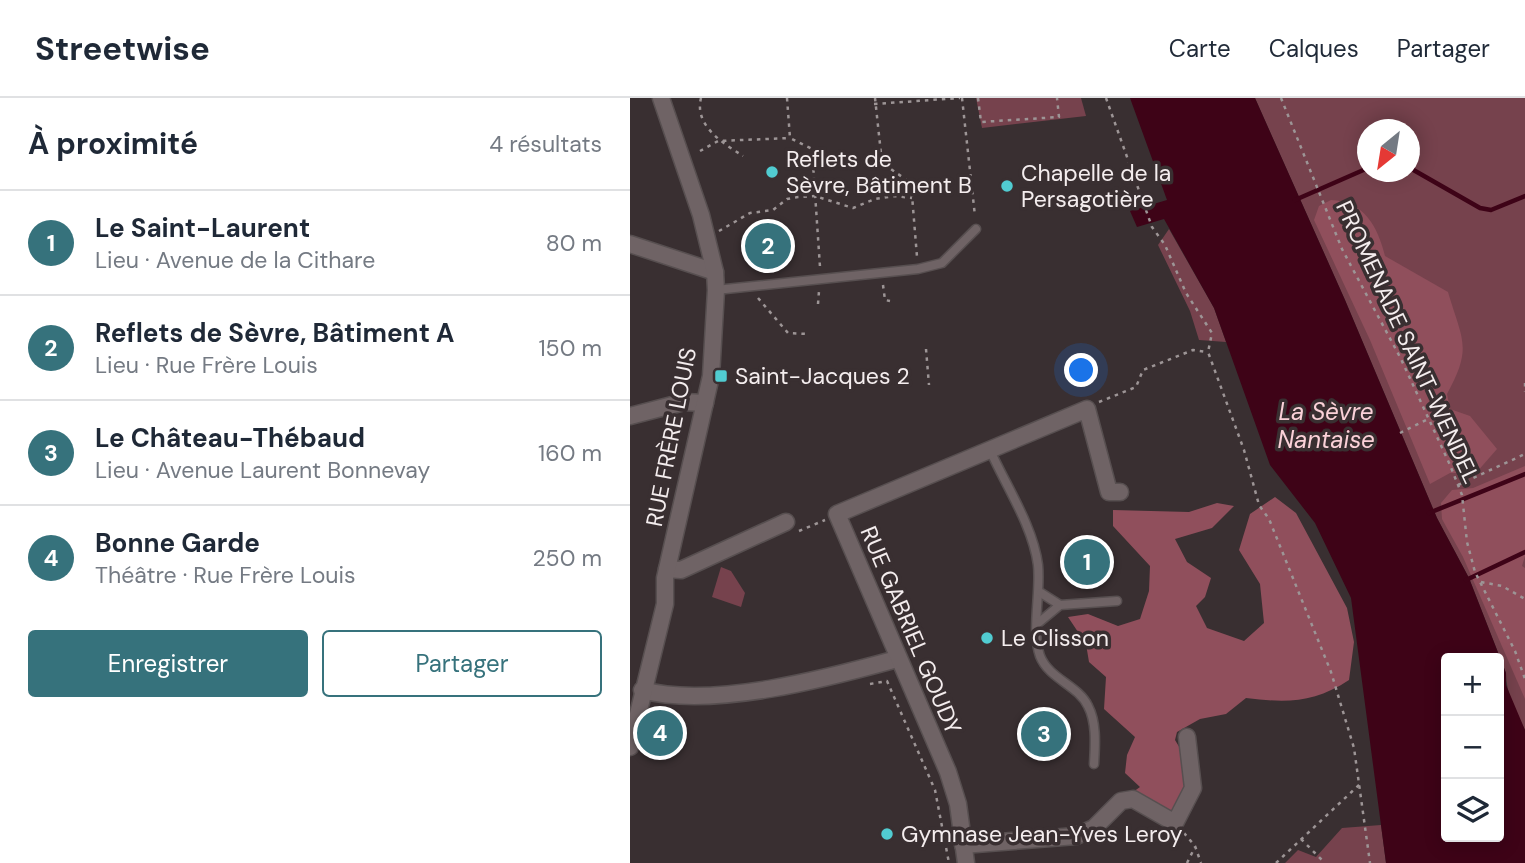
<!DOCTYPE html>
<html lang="fr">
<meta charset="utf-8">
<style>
body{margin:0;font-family:"DM Sans",sans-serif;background:#f2f2f3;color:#1f2937}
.controls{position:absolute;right:21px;bottom:21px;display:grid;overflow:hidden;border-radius:7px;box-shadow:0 4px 18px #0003}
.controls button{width:63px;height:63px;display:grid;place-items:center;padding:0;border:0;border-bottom:2px solid #e0e1e3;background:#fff;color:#1f2937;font:35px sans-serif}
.compass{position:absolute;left:727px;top:21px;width:63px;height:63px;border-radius:50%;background:#fff;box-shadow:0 4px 18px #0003;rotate:210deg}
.you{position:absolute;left:452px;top:273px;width:24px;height:24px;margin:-18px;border:5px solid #fff;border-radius:50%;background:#1a73e8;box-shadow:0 0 0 10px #1a73e833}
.badge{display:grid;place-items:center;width:46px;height:46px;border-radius:50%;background:#36727c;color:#fff;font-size:23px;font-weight:700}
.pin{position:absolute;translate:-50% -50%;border:4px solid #fff;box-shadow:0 2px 7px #0006}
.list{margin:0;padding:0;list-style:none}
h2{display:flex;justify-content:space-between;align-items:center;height:91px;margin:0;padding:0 28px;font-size:30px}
h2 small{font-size:23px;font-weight:400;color:#747a83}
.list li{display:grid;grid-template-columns:46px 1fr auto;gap:21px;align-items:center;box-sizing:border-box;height:105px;padding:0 28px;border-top:2px solid #e0e1e3}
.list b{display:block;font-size:26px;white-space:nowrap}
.list p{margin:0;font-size:23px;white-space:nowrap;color:#747a83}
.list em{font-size:23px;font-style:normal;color:#747a83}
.actions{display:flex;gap:14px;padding:21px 28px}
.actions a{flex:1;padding:16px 0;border:2px solid #36727c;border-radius:7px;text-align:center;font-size:24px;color:#36727c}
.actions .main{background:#36727c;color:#fff}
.icon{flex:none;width:38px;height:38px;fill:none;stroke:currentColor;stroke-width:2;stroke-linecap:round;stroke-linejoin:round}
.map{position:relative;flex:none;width:895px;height:765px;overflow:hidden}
header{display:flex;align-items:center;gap:42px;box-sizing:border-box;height:98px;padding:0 35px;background:#fff;border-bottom:2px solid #e0e1e3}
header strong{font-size:33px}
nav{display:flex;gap:38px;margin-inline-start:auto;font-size:24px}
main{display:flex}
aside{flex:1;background:#fff}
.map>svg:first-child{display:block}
.green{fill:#76424d;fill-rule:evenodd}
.forest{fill:#904f5c}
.water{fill:#3e0317;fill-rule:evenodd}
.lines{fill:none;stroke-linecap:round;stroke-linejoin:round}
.stream{stroke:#3e0317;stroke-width:4.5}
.lane-casing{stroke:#574f50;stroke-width:11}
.street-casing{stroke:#574f50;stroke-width:19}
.path{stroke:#9d9596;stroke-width:2.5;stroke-dasharray:3.5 5;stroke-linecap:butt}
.lane{stroke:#6f6365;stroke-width:8}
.street{stroke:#6f6365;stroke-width:16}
.poi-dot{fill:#51ccd1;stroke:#392f31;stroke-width:2.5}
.labels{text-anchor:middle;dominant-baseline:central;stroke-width:7;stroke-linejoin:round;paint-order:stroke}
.poi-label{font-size:23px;fill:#f4edee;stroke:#392f31;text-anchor:start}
.street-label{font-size:23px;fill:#f4edee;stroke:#392f31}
.water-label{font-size:24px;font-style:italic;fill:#fbd1d8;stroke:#392f31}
</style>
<header>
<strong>Streetwise</strong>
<nav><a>Carte</a><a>Calques</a><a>Partager</a></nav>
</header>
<main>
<aside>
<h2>À proximité<small>4 résultats</small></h2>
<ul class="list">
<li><span class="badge">1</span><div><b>Le Saint-Laurent</b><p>Lieu · Avenue de la Cithare</p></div><em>80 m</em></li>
<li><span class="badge">2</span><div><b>Reflets de Sèvre, Bâtiment A</b><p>Lieu · Rue Frère Louis</p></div><em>150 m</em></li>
<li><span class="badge">3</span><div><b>Le Château-Thébaud</b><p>Lieu · Avenue Laurent Bonnevay</p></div><em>160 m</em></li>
<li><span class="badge">4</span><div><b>Bonne Garde</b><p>Théâtre · Rue Frère Louis</p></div><em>250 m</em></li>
</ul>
<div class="actions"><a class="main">Enregistrer</a><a>Partager</a></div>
</aside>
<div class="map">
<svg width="895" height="765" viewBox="0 0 895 765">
<rect width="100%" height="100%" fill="#392f31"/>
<g class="green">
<polygon points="346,0 451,0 456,18 352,30"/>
<path d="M625,0H895V632C886,614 876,596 876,575L839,480L807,420L715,202ZM738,32H780V74H738Z"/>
<polygon points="539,131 584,210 596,244 569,242 560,213 528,147"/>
<polygon points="91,469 101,473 115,495 111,509 82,499"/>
<polygon points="751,727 756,765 655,765 668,752 686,759 712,730"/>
</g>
<g class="forest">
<path d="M701,102C734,103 748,129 755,158L818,194C832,242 843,249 817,296L820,311L840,318L867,351L846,375H820L800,386L740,242L684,122L689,108Z"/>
<polygon points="895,368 895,458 892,468 895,470 895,601 833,459 812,421 811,405 822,392 843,390"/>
<path d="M645,399L666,415L717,510L724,544L719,582C684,605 657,605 616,600L596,616L570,621L547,634L545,642L565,675L545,720L503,694L510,689L495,675L497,657L505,639L474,611L476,579L459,564L456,546L438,519L458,516L488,528L510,521L519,493L520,468L483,428V412L559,414L587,405L604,408L582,430L545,441L557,464L581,480L575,499L566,508L577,530L614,543L634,525L630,486L609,452L620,416Z"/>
</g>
<path class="water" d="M500,0H625L715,202L807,420L839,480L876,575V587L895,632V765H756L721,500L685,425L640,367L584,210L534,121L507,129L500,113L537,102ZM816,560H869V739H816Z"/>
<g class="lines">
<g class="stream">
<polyline points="780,70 850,110 861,112 895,98"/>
<polyline points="665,102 738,70"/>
<polyline points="799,415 895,376"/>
<polyline points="836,482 895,454"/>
</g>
<g class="lane-casing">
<g id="lane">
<polyline points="86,192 288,171 312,165 346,131"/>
<path d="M360,352C376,388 403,428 408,467C411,495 401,532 410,558C419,581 448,587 458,608C467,625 465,648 464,666"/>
<polyline points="411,495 430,507"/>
<polyline points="407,526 430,507 487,503"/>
</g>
</g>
<g class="street-casing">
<g id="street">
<polyline points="0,146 85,174"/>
<polyline points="0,318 54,304 75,305"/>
<polyline points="37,471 51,472 156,424"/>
<path d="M12,592C83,611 198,580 267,561"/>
<polyline points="0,649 35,506 35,480 81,278 86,192 85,174 71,117 31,0"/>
<polyline points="333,747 446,738 464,730 491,703 503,701 545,725 563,690 557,639"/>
<polyline points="336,765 328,706 318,674 207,416 457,311 479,394 490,394"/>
</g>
</g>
<g class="path">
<path d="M71,0C64,28 93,45 113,58"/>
<polyline points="157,0 160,40 182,51 190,169"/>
<polyline points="245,0 252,65 281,85 287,159"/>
<polyline points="332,0 345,118"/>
<polyline points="348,0 351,24 429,19 427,0"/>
<polyline points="476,0 522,129 535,147 556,195 582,235 578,254 614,352 629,407 639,421 701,574 724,650 740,765"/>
<polyline points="651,0 712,151 771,261 820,367 832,397 837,444 845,474 885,553 895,581"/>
<polyline points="244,6 330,0"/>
<polyline points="70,53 88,43 160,40"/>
<polyline points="89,133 120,115 143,112 157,101 168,99 185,98 223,110 245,101 264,98 282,100"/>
<polyline points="253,187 255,202 260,203"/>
<polyline points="128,200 158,235 178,236"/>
<polyline points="188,206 189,193"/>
<polyline points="296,251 299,287"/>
<polyline points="895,285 895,294"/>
<polyline points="469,304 506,289 513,272 563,252 577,254"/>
<polyline points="770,335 798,321"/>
<polyline points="828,387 895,356"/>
<polyline points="169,433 195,422"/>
<polyline points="851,484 872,488 895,501"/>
<polyline points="240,586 257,583 305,692 319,765"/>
<polyline points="554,735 565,748 571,765"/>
<polyline points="671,741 695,765"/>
<polyline points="557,765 565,749"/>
<polyline points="646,765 730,686"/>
</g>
<use href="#lane" class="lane"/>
<use href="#street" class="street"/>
</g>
<g class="poi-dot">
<circle cx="142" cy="74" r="7"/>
<circle cx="377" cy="88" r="7"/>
<rect x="84" y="271" width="14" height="14" rx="3.5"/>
<circle cx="357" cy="540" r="7"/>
<circle cx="257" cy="736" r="7"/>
</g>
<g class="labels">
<g class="poi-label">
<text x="156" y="61">Reflets de<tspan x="156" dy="26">Sèvre, Bâtiment B</tspan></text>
<text x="391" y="75">Chapelle de la<tspan x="391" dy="26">Persagotière</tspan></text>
<text x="105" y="278">Saint-Jacques 2</text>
<text x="371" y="540">Le Clisson</text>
<text x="271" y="736">Gymnase Jean-Yves Leroy</text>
</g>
<g class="street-label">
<text transform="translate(778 244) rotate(65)">PROMENADE SAINT-WENDEL</text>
<text transform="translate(41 339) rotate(-79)">RUE FRÈRE LOUIS</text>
<text transform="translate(281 532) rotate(67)">RUE GABRIEL GOUDY</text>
</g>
<g class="water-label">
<text x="696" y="313">La Sèvre<tspan x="696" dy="28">Nantaise</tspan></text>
</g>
</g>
</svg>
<div class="controls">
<button>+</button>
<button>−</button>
<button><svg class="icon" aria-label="layers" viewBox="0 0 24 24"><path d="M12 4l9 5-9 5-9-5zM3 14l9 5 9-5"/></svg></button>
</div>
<svg class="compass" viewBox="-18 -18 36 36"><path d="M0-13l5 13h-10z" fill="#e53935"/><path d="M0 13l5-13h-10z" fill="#747a83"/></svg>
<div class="you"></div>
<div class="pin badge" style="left:457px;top:464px">1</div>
<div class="pin badge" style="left:138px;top:148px">2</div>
<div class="pin badge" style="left:414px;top:636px">3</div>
<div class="pin badge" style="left:30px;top:635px">4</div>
</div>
</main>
